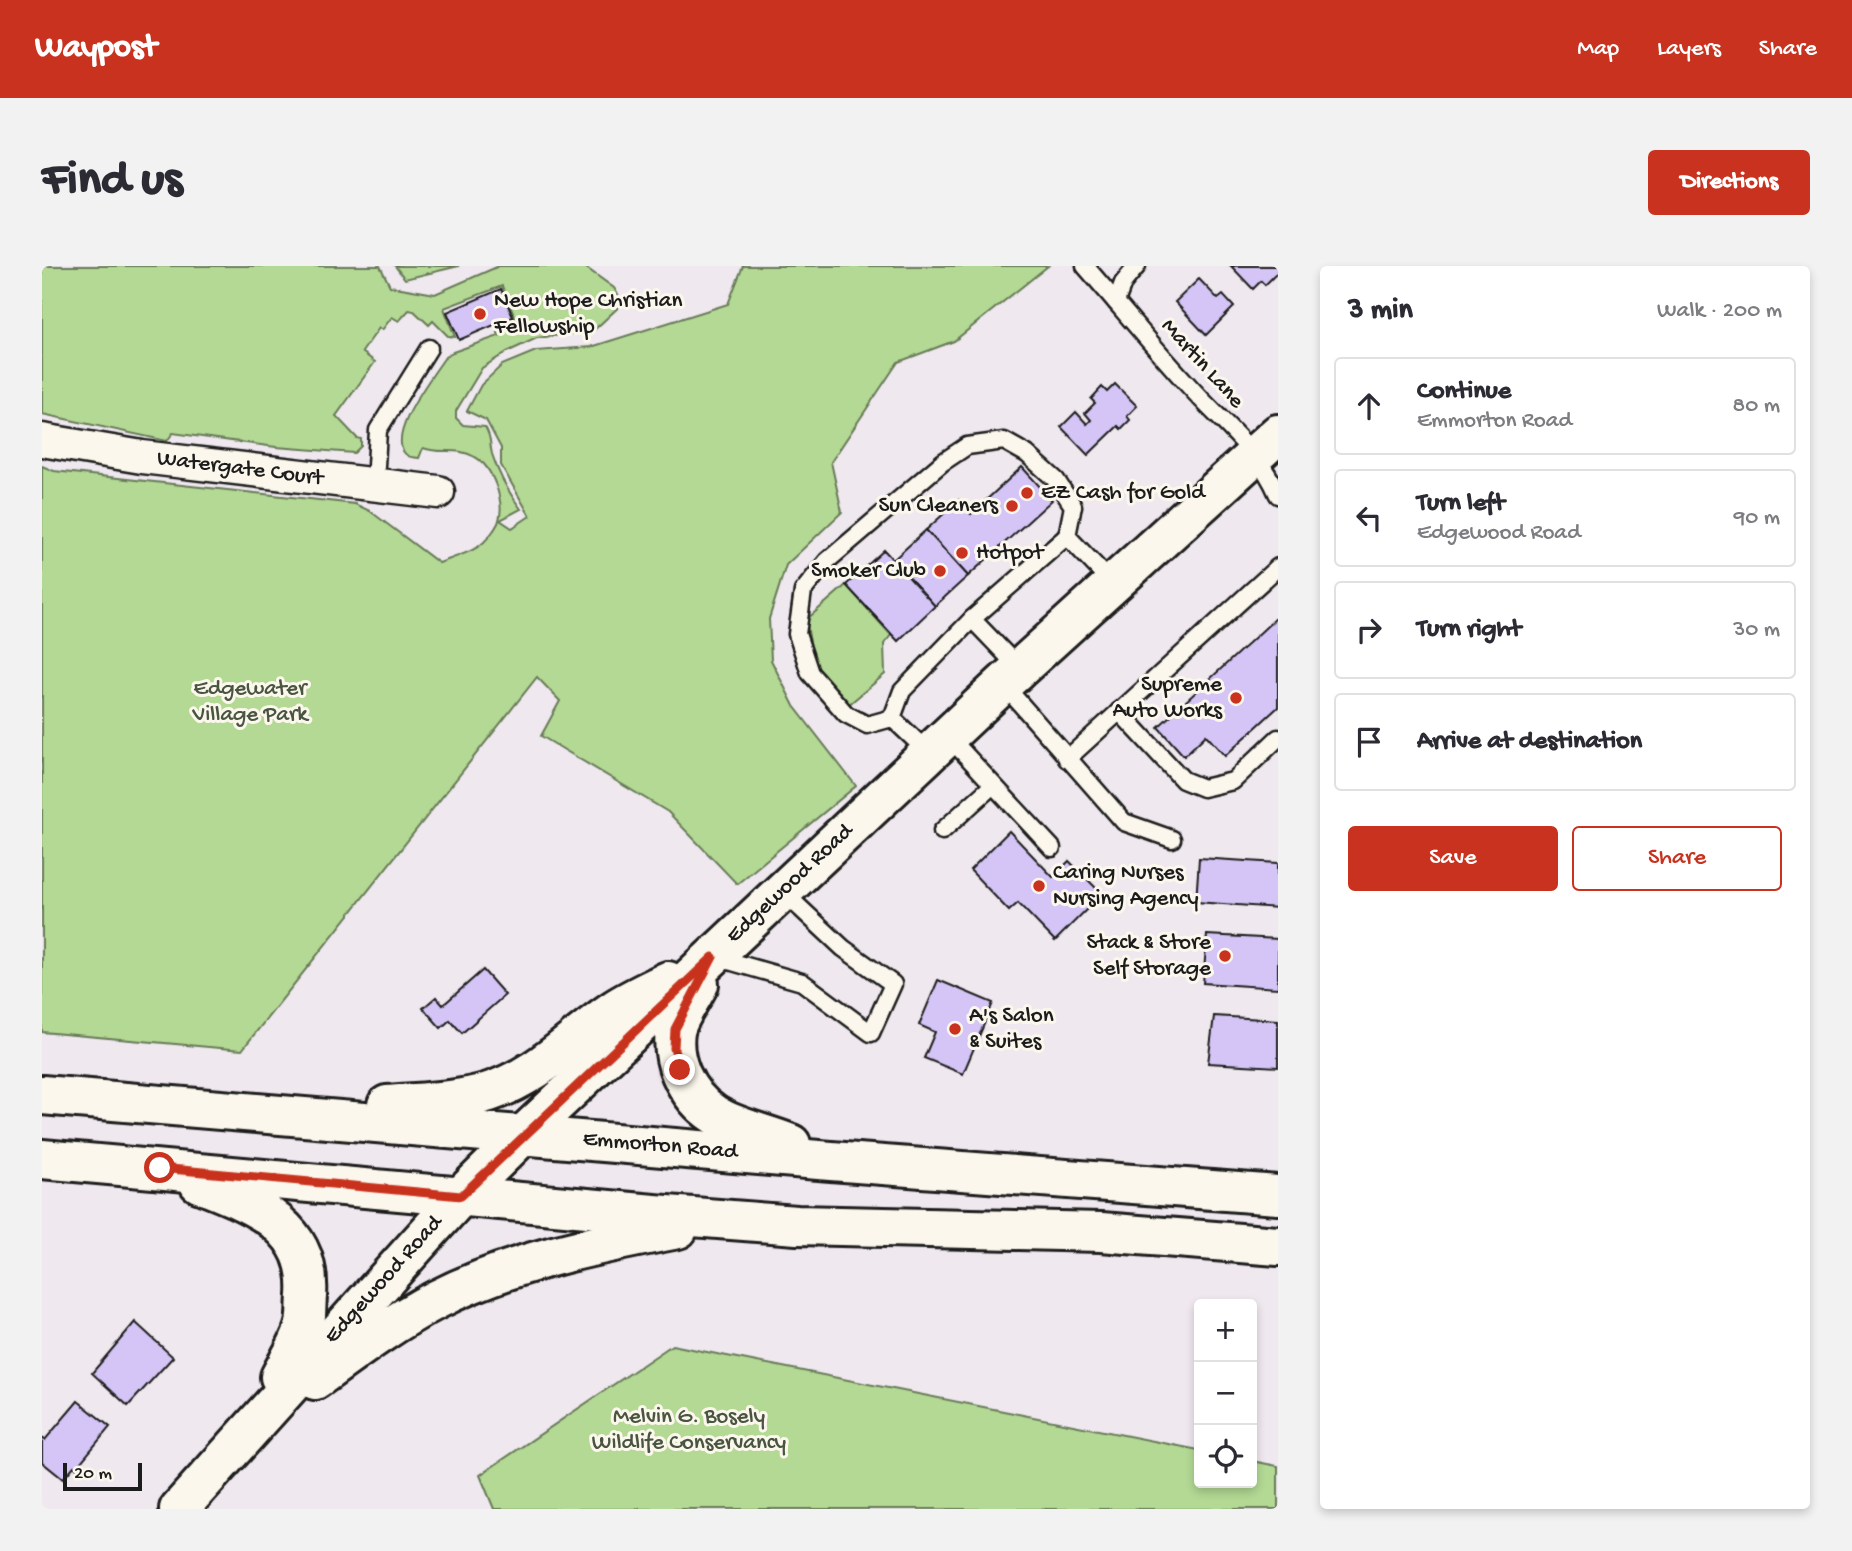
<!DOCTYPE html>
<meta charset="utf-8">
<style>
body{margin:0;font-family:"Gochi Hand",sans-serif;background:#f2f2f3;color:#2b2b33}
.controls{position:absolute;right:21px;bottom:21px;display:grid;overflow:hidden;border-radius:7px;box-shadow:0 4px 10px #0003}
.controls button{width:63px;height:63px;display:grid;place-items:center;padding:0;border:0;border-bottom:2px solid #e1e1e2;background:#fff;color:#2b2b33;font:35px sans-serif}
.scale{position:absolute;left:21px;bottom:18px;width:79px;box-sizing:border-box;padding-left:7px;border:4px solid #1c1c1c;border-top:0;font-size:19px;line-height:24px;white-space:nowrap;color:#1c1c1c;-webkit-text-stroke:5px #fbf7ec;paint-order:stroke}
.stop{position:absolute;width:21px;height:21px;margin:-16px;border:5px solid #c8321e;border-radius:50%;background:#fff}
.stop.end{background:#c8321e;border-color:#fff;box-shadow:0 2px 7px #0008}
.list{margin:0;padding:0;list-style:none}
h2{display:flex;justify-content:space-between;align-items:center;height:91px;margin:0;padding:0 28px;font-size:30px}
h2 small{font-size:23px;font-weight:400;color:#7c7c81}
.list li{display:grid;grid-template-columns:46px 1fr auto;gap:21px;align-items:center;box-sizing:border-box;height:98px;margin:0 14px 14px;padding:0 14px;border:2px solid #e1e1e2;border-radius:7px}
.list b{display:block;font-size:26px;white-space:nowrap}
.list p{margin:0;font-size:23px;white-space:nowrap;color:#7c7c81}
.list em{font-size:23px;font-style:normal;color:#7c7c81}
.actions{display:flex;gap:14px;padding:21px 28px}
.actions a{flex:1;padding:16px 0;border:2px solid #c8321e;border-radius:7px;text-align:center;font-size:24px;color:#c8321e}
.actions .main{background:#c8321e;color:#fff}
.icon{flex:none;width:38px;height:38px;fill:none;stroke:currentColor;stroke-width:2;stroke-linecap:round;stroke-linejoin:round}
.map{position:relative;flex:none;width:1236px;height:1243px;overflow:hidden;border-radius:7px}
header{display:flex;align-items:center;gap:42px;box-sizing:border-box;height:98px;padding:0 35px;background:#c8321e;color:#fff}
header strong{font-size:33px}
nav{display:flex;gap:38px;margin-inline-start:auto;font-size:24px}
.intro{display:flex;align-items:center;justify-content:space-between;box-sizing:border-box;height:168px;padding:0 42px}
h1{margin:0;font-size:49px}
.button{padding:18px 32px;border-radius:7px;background:#c8321e;color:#fff;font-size:24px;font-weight:700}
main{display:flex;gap:42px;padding:0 42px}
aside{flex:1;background:#fff;border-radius:7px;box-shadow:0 4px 10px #0003}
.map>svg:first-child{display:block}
.green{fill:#b3d994;stroke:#687a58;stroke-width:2}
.building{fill:#d4c5f6;stroke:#1c1c1c;stroke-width:2}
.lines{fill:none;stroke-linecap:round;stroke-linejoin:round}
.service-casing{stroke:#1c1c1c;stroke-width:21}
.minor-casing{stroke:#1c1c1c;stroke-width:37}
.secondary-casing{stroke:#1c1c1c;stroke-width:44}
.service{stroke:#fbf7ec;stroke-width:16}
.minor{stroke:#fbf7ec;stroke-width:32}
.secondary{stroke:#fbf7ec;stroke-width:38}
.route{stroke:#c8321e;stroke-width:9}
.poi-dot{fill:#c8321e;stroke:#fbf7ec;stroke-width:2.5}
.labels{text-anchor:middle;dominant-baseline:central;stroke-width:6;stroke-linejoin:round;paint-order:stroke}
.poi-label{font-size:23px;fill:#1c1c1c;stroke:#fbf7ec;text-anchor:start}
.street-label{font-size:23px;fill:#1c1c1c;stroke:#fbf7ec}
.park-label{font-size:23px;fill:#495540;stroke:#fbf7ec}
</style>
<header>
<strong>Waypost</strong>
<nav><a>Map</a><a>Layers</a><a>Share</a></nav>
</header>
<div class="intro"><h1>Find us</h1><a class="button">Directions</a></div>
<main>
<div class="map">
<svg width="1236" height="1243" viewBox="0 0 1236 1243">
<rect width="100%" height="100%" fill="#efe8ef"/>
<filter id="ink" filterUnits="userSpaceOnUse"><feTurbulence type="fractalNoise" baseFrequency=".0143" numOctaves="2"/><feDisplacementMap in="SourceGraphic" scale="14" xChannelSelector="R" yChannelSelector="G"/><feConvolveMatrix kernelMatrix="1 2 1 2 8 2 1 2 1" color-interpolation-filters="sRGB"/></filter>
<g filter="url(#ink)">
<g class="green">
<path d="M0,0H338L348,20L393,28L457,0H539L543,1L572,22L581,37L551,65L495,72L465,86L440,102L414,145V152L421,159L443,161C450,172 447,176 450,188C456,207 467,227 479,243L458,254L470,262L488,250L459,199V182L444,154L425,145L439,119L460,99L494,85L549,81L686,38L701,0H1006L912,75L856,96L789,196L800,246L744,299L727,353L729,394L752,440L814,520L695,618L626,546L499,470L518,435L495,411L200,784L0,766V200L12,205L313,238L328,245L397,297C410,292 432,286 442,276C446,272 456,260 457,254C463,235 450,200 433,191C414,180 400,189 381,182L377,192C373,191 369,192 366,190C340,174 392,108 403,91L411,86L457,70L454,61L473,52L460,20L402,42L413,71L406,70L391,55L387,59L372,45L367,44L357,55L350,51L340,64L337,62L320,86L333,96L294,150L315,172L319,173V180L312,187L234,181L131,167L125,175L0,148Z"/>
<polygon points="353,0 417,0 363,13"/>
<polygon points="804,319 849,369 842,378 843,408 805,440 772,398 764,354"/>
<polygon points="630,1079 1157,1184 1157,1217 1210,1217 1210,1195 1236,1200 1236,1243 452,1243 438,1209"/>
</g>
<g class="building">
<polygon points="1189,0 1235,0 1236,6 1223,19 1219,15 1211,23"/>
<polygon points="1157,13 1176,33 1181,29 1192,41 1164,69 1133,36"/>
<polygon points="459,23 471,51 417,74 405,46"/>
<polygon points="1073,118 1095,140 1085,150 1088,154 1079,163 1076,160 1046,189 1019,161 1034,146 1045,158 1049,154 1043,147 1053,137 1049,133 1060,121 1065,126"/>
<polygon points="980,201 1010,234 926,310 884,264 917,234 929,248"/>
<polygon points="884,264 926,310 893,340 851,294"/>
<polygon points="842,284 893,340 856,375 804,319"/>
<polygon points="1236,350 1236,441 1183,490 1164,469 1142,490 1116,461"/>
<polygon points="967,565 1011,611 1027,595 1060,628 1013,675 976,637 967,645 928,604"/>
<polygon points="1157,592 1236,597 1236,642 1154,636"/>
<polygon points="1165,669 1236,673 1236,722 1161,717"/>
<polygon points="441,704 463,729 420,767 408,754 399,762 381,742 394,731 401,739"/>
<polygon points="896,714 951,737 921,808 882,792 893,766 877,759"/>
<polygon points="1172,750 1236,754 1236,801 1166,797"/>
<polygon points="93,1056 131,1091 86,1140 50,1107"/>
<polygon points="36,1135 68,1161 34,1202 32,1200 21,1213 0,1196 0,1172 3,1174"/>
</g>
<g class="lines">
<g class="service-casing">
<g id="service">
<path d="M1043,0C1078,40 1112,82 1148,121C1179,156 1218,185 1236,229"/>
<polyline points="1074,36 1081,17 1095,0"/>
<polyline points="333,218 336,164 387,82"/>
<polyline points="930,353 978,403"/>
<polyline points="961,418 1082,556 1130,573"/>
<polyline points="1077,445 1141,514 1161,522 1191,515 1236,472"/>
<polyline points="850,452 825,459 804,448 768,407 755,368 761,325 785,295 901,196 925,180 962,175 985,188 1014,214 1031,240 1025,270"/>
<polyline points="906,470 1010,582"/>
<polyline points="887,487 850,452 860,425 930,353 1025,270 1071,318"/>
<polyline points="1025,493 1236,301"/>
<polyline points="900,565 951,519"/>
<polyline points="673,691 760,716 829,767 851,718 801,682 740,625"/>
</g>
</g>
<g class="minor-casing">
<polyline id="minor" points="0,174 100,191 396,226"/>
</g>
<g class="secondary-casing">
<g id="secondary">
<path d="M657,718C651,730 635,753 633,766C631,780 634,796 639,808C662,860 702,859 749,878"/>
<polyline points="0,829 789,895 1236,929"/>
<path d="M345,839C379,836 415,836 447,826C497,810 531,771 573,743C590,732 608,724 626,715"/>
<polyline points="0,893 612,948 755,959 1059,966 1236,980"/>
<path d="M157,917C212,939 270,959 265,1030C264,1040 265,1053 262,1062C257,1079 246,1095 238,1111"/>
<path d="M273,1114C310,1087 353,1055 394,1034C470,995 553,979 636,963"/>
<polyline points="137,1243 419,930 481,869 961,418 1236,168"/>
</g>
</g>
<use href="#service" class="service"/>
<use href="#minor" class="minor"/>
<use href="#secondary" class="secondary"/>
</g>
</g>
<g class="lines" filter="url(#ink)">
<polyline class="route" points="118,902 419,930 671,691 633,763 632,782 638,804"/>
</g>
<g class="poi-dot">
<circle cx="438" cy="48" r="7"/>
<circle cx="985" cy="227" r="7"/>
<circle cx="970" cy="240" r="7"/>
<circle cx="920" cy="287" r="7"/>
<circle cx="898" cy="305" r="7"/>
<circle cx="1194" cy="432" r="7"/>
<circle cx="997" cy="620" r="7"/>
<circle cx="1183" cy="690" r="7"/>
<circle cx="913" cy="763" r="7"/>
</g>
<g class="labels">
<g class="poi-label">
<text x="452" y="35">New Hope Christian<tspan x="452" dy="26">Fellowship</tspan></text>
<text x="999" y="227">EZ Cash for Gold</text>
<text x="956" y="240" text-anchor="end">Sun Cleaners</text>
<text x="934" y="287">Hotpot</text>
<text x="884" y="305" text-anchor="end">Smoker Club</text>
<text x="1180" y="419" text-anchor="end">Supreme<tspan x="1180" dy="26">Auto Works</tspan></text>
<text x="1011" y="607">Caring Nurses<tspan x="1011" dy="26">Nursing Agency</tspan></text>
<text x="1169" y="677" text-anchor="end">Stack &amp; Store<tspan x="1169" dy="26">Self Storage</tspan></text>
<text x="927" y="750">A's Salon<tspan x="927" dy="26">&amp; Suites</tspan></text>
</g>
<g class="street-label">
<text transform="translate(1160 98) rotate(48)">Martin Lane</text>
<text transform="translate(198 203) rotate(7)">Watergate Court</text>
<text transform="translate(748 618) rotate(-43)">Edgewood Road</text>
<text transform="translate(618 880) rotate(5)">Emmorton Road</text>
<text transform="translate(342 1014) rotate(-48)">Edgewood Road</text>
</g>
<g class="park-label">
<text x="208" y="423">Edgewater<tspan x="208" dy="26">Village Park</tspan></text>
<text x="647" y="1151">Melvin G. Bosely<tspan x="647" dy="26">Wildlife Conservancy</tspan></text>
</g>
</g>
</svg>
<div class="controls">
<button>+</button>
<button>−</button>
<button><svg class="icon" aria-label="locate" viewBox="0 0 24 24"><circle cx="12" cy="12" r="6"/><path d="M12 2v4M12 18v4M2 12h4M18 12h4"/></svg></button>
</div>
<div class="scale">20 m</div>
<div class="stop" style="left:118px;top:902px"></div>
<div class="stop end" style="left:638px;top:804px"></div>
</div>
<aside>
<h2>3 min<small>Walk · 200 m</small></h2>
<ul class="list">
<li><svg class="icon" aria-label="ahead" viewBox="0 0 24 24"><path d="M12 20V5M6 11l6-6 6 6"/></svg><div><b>Continue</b><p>Emmorton Road</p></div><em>80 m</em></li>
<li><svg class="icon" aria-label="left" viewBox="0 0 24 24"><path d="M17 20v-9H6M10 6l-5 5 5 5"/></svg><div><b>Turn left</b><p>Edgewood Road</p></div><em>90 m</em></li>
<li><svg class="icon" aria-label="right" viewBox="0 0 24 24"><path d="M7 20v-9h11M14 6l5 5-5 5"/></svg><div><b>Turn right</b></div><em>30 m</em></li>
<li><svg class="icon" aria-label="arrive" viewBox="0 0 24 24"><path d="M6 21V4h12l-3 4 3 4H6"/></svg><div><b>Arrive at destination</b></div></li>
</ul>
<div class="actions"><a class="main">Save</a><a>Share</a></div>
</aside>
</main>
